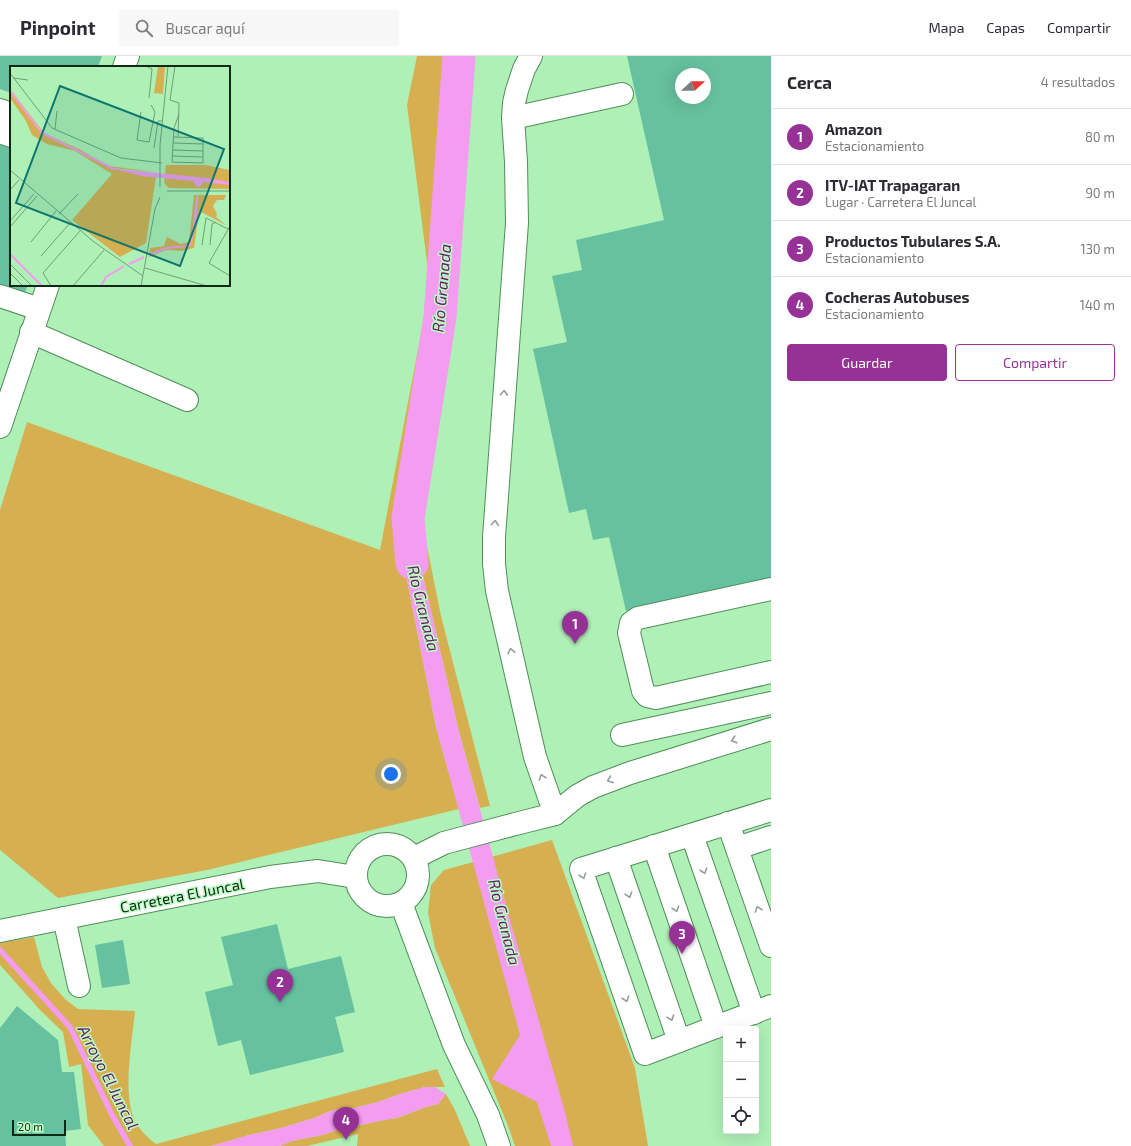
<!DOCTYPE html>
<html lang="es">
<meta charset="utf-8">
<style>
body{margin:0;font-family:"Exo 2",sans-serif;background:#f7f7f7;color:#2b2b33}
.controls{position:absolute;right:12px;bottom:12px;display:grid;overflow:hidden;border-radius:4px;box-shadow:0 4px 16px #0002}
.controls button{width:36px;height:36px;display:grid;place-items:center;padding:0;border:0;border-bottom:1px solid #e1e1e2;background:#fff;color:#2b2b33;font:20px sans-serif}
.compass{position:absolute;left:675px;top:12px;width:36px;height:36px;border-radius:50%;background:#fff;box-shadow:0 4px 16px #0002;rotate:69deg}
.scale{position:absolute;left:12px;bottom:10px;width:54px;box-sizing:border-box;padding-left:4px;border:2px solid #102914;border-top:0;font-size:11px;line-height:14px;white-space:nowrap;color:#102914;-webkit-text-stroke:3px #bcfdc4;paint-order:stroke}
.you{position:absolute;left:391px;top:718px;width:14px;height:14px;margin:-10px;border:3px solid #fff;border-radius:50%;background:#1a73e8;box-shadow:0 0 0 6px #1a73e833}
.badge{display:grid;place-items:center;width:26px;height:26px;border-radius:50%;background:#963196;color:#fff;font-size:13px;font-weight:700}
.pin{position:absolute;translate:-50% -33px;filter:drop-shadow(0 1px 2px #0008)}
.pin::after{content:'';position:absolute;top:21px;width:14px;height:12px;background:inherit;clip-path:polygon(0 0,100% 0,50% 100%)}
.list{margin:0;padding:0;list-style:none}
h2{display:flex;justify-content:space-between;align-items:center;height:52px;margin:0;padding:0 16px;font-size:17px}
h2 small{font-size:13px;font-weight:400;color:#7c7c81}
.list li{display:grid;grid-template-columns:26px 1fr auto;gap:12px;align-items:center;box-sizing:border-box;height:56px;padding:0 16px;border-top:1px solid #e1e1e2}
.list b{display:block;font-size:15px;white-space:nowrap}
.list p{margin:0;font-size:13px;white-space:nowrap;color:#7c7c81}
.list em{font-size:13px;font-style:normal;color:#7c7c81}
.actions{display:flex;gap:8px;padding:12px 16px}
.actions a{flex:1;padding:9px 0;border:1px solid #963196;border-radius:4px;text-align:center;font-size:14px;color:#963196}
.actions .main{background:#963196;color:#fff}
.icon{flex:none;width:22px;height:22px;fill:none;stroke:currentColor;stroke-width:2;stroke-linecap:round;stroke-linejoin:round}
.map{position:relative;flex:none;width:771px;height:1090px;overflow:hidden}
header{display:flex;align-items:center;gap:24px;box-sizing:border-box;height:56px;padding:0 20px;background:#fff;border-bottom:1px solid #e1e1e2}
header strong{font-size:19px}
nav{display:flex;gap:22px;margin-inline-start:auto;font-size:14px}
.search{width:280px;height:36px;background:#f7f7f7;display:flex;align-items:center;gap:10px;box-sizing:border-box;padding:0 14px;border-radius:4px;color:#7c7c81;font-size:15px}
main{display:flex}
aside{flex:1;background:#fff}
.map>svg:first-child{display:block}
.green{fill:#d6b050}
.water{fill:#f39cf0}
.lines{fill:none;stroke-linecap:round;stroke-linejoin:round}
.stream{stroke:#f39cf0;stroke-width:5.5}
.river{stroke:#f39cf0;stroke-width:33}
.building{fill:#66c1a0;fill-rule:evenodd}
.minor-casing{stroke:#508e5a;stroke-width:24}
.minor{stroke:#fff;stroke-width:22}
.oneway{stroke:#939f95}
.labels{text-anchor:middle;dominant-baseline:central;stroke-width:3;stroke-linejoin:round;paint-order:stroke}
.street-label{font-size:15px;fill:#102914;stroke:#bcfdc4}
.water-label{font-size:16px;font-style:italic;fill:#651965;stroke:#bcfdc4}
.inset-river{fill:none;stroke:#f39cf0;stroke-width:2}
.inset-road{fill:none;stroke:#6fa076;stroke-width:1}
.view{fill:#0f766e;fill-opacity:0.15;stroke:#0f766e;stroke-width:2}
.inset-edge{fill:none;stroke:#102914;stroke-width:2}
</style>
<header>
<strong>Pinpoint</strong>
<div class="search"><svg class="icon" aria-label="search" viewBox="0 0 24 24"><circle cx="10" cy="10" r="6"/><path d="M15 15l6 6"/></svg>Buscar aquí</div>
<nav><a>Mapa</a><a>Capas</a><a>Compartir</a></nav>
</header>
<main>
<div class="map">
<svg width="771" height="1090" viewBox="0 0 771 1090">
<rect width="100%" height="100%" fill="#aff0b7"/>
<g class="green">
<polygon points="417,0 471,0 467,8 459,111 452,262 419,451 441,560 490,750 480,752 458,672 419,503 408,463 404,509 436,671 459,753 207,814 58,842 0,794 0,454 27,366 380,494 430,230 407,49"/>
<polygon points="552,784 635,1012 648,1090 515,1090 508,1070 435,892 428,857 431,829 444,814"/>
<path d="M34,881L42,911L51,927L65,943L78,953L135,955C132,986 122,1038 135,1065C140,1074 148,1082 156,1088L437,1013L445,1031H425L403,1037L378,1046L354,1052H341L328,1056L314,1062L281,1072L249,1079L211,1090H104L88,1069L81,1008L69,1011L63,976L40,954L0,909V887Z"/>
<polygon points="446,1038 455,1054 470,1090 357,1090 358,1078 307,1090 279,1090 292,1085 322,1079 341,1073 384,1064 397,1062 426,1051 438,1048"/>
</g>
<g class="water">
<polygon points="408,462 419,503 458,672 512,871 565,1056 573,1090 551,1090 537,1046 492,1023 520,979 436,671 404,509"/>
<polygon points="425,1031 435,1031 446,1038 438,1048 426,1051 397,1062 384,1064 341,1073 322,1079 292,1085 279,1090 211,1090 249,1079 281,1072 314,1062 328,1056 341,1052 354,1052 378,1046 403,1037"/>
</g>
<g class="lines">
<polyline class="stream" points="0,894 70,971 112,1059 130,1090"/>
<polyline class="river" points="412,507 408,462 440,261 459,0"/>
</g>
<g class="building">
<polygon points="0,0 102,0 98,11 11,11 11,37 0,33"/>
<path d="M627,0H771V523L626,555L609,481L593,484L586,453L569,457L533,293L567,286L552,220L582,214L576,184L664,164ZM681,18H705V42H681Z"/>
<polygon points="0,84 11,88 11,229 28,229 23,242 0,233"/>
<polygon points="277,868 288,913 341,900 355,956 335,961 344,996 250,1019 241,984 218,990 205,936 233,929 221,881"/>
<polygon points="123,884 130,928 102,932 95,889"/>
<polygon points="17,950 58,984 62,1016 74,1016 81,1073 65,1075 66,1090 0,1090 0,972"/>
</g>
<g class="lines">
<g class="minor-casing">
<g id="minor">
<polyline points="531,0 524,13 517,34 514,47 513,62 516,106 517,167 494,481 494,508 497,535 535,701 555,758"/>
<polyline points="124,11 128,0"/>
<polyline points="0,54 11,58"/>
<polyline points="513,62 622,38"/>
<polyline points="0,76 11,80"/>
<polyline points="0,240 39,253"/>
<polyline points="31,276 187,344"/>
<polyline points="0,371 48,229"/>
<polyline points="771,533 638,562 631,567 629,577 643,635 647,640 656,642 771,616"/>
<polyline points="622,679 771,647"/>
<polyline points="771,754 581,813 645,998 771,950"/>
<polyline points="728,767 771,890"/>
<polyline points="692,779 754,957"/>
<circle cx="387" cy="819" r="31"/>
<polyline points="654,790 716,971"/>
<polyline points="737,792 771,781"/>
<polyline points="414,802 444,787 523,766 555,758 577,740 593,731 630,717 771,673"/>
<polyline points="616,802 679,985"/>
<polyline points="401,847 454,989 488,1059 499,1090"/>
<polyline points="64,862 79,930"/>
<polyline points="0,875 270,821 318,815 355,821"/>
</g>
</g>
<use href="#minor" class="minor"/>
</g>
<defs><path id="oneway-chevron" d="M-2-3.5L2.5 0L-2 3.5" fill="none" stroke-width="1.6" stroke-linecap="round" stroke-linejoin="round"/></defs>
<g class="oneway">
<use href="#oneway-chevron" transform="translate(504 337) rotate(-86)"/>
<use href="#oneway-chevron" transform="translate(495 467) rotate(-86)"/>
<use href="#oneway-chevron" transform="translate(511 595) rotate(-103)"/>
<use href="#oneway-chevron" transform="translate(734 684) rotate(163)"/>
<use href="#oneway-chevron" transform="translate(542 721) rotate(-109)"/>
<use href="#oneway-chevron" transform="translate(610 724) rotate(158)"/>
<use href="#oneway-chevron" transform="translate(704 815) rotate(71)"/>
<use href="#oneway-chevron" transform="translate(583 820) rotate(71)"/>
<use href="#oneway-chevron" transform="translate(629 839) rotate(71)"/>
<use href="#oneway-chevron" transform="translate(676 853) rotate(71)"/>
<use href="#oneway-chevron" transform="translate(758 853) rotate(-109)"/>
<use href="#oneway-chevron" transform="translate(626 943) rotate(71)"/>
<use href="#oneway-chevron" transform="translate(671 962) rotate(71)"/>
</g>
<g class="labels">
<g class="street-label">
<text transform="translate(182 839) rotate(-11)">Carretera El Juncal</text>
</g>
<g class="water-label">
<text transform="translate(441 232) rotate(-85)">Río Granada</text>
<text transform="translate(424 552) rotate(76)">Río Granada</text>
<text transform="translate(505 866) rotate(76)">Río Granada</text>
<text transform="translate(109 1021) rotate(63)">Arroyo El Juncal</text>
</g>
</g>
<g transform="translate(10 10)">
<rect width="220" height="220" fill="#aff0b7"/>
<path d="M148,0H155L153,28L144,27ZM0,23L34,67L71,84L98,100L147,106L100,102L146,111L136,177L110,191L62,154L102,108L65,85L37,78L22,69L16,55L0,32ZM156,99H195L220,104V123L159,122L154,117ZM184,129H187L181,176L186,159L188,129H216L214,134H207L203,140L207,148L206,151L216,159L189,145L184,182L172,185L156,184L139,191L140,182L154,180L157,171L171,178L179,176Z" fill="#d6b050"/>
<path d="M99,102L197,112L220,116V119L194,116L188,122L183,115L132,110ZM188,129L186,159L181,178L186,132Z" fill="#f39cf0"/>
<path class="inset-river" d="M0,25L32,67L106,104M0,188L32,220M139,189L156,182L178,180L181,177M119,198L134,191M91,220L96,211L114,200"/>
<path class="inset-road" d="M136,0L142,3L139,32M165,0L160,34L169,37L168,71M0,7L42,62L111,92L152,97M3,12L18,14M131,46L127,74L139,76L145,46L141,39M45,63L47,45M163,71L193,72V97L162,96L164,62L169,48M163,77L193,78M144,82L148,55H152M163,84L193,85M162,90L193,91M0,104L84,176L133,210M150,121V79L158,0M0,124L9,114M157,125H220M49,148L68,128M0,155L24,128M220,160L199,197L220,210M0,161L27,130M21,176L46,145M192,179L196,152L218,163M200,179L202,158L206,156M31,190L60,157M0,198L22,220M135,202L197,220M0,207L13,220M41,220L33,207L70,165M63,220L94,184M131,220L145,143L150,131"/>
<path class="view" d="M50,20L214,83L170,200L6,137Z"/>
<rect width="220" height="220" class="inset-edge"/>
</g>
</svg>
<div class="controls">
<button>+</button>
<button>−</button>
<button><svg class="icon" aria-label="locate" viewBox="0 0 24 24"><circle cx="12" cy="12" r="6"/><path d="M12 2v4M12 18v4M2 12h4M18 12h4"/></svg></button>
</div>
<svg class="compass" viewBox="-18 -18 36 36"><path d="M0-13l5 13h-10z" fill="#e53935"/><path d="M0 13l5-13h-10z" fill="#7c7c81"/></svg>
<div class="scale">20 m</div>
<div class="you"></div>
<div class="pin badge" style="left:575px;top:588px">1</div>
<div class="pin badge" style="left:280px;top:946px">2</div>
<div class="pin badge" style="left:682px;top:898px">3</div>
<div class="pin badge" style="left:346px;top:1084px">4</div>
</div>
<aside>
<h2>Cerca<small>4 resultados</small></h2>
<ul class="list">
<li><span class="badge">1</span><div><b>Amazon</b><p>Estacionamiento</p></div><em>80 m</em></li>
<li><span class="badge">2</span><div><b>ITV-IAT Trapagaran</b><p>Lugar · Carretera El Juncal</p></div><em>90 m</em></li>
<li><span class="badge">3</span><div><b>Productos Tubulares S.A.</b><p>Estacionamiento</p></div><em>130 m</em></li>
<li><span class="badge">4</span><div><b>Cocheras Autobuses</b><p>Estacionamiento</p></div><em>140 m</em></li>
</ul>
<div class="actions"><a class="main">Guardar</a><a>Compartir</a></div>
</aside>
</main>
